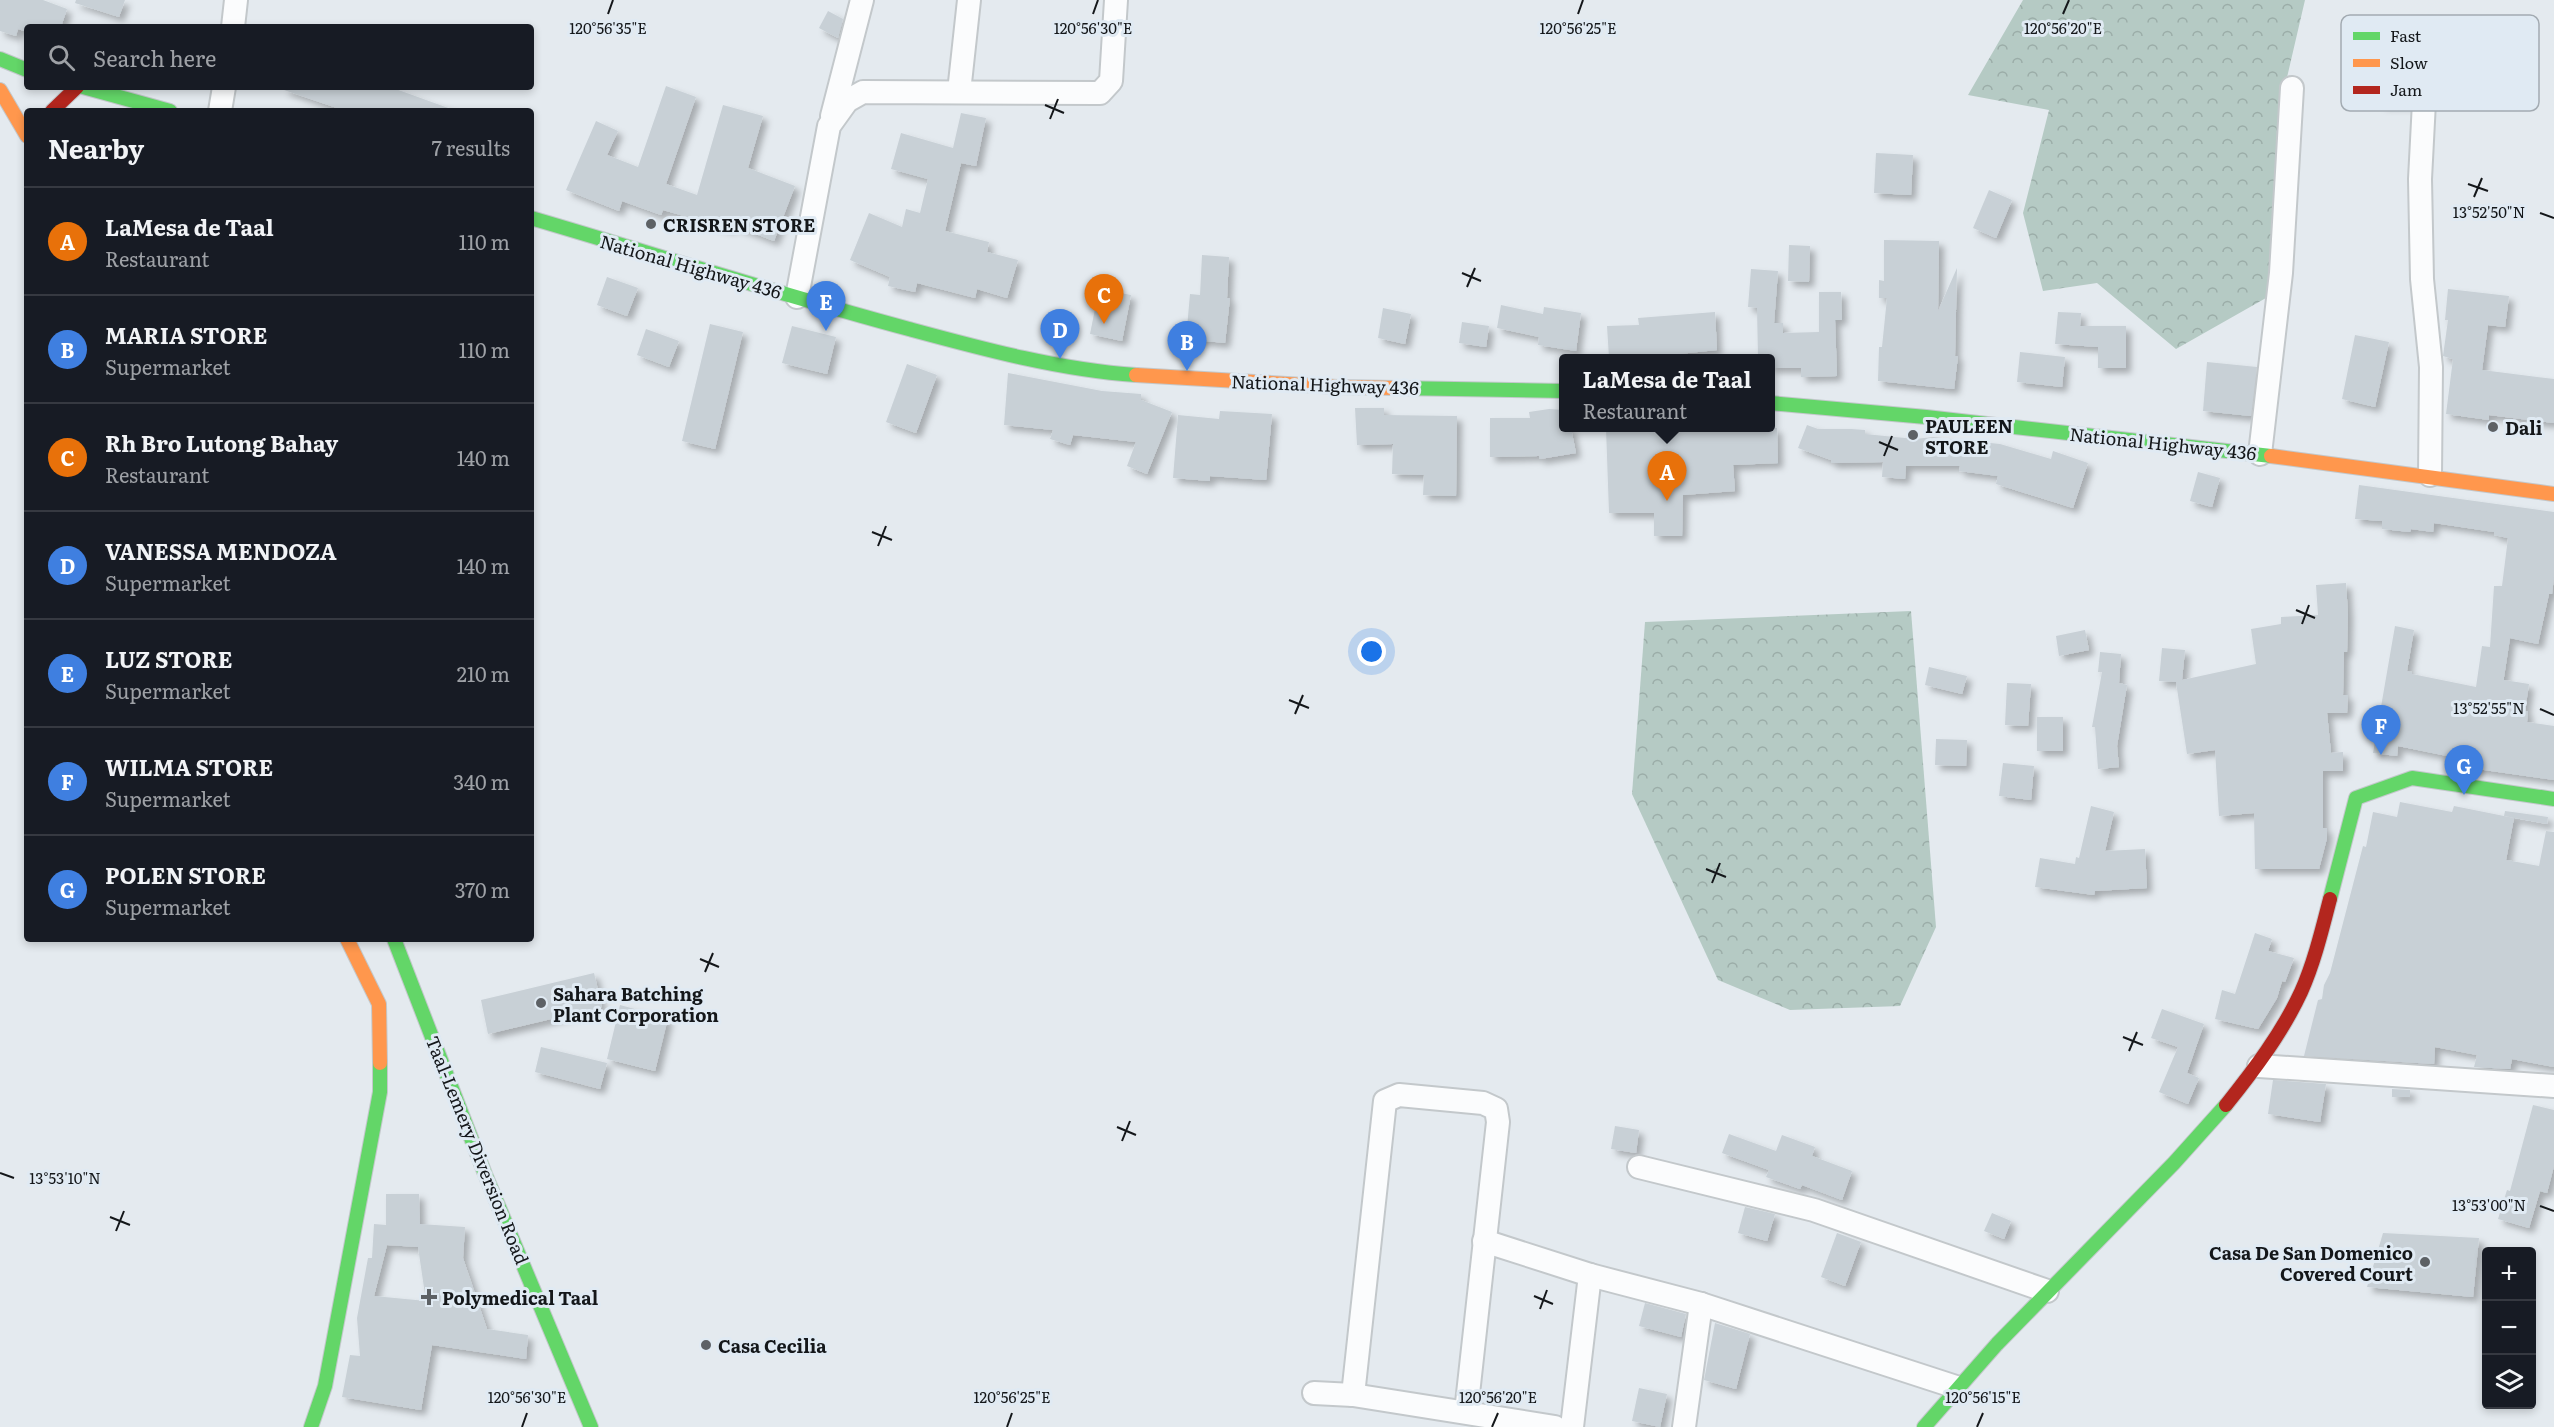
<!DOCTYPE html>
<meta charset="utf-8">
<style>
body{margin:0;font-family:Literata,serif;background:#242831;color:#f1f3f6}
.controls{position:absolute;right:18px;bottom:18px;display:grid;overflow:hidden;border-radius:6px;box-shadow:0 3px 9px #0003}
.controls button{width:54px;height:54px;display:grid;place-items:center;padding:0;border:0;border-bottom:2px solid #363941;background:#171b24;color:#f1f3f6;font:30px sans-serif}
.you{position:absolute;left:1372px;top:652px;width:21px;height:21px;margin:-15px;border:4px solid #fff;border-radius:50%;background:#1a73e8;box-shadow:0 0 0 9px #1a73e833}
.badge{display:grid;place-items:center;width:39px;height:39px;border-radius:50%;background:#0b8043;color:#fff;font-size:20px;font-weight:700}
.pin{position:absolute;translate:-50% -50px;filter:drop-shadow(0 2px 3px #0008)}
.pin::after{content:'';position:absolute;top:32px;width:21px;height:18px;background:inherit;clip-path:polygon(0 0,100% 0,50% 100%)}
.popup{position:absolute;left:1559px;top:354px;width:216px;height:78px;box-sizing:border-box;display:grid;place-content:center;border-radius:6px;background:#171b24;filter:drop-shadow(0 2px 4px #0005);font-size:20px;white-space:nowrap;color:#9ea1a6}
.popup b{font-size:22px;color:#f1f3f6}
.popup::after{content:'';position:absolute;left:50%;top:100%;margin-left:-12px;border:12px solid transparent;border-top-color:#171b24}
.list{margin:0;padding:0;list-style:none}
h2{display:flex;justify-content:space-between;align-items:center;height:78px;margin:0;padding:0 24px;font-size:26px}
h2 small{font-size:20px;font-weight:400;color:#9ea1a6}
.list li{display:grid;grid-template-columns:39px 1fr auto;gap:18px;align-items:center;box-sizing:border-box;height:108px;padding:0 24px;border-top:2px solid #363941}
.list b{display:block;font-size:22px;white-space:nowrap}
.list p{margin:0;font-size:20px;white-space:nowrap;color:#9ea1a6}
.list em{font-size:20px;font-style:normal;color:#9ea1a6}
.icon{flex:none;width:33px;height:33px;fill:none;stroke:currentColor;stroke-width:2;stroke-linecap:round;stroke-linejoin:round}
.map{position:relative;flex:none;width:2554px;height:1427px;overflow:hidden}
.search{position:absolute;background:#171b24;box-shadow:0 3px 9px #0003;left:24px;top:24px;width:510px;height:66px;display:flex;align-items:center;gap:15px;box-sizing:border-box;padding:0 21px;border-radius:6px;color:#9ea1a6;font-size:22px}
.panel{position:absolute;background:#171b24;box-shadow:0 3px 9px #0003;left:24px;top:108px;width:510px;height:834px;border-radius:6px}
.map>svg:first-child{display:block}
.forest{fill:url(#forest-crowns)}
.building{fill:#c8d0d6;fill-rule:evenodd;filter:url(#shadow)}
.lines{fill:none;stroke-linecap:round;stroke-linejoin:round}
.street-casing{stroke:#c3c8cb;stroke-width:26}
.fast-casing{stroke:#c3c8cb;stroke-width:16}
.slow-casing{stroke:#c3c8cb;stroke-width:16}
.jam-casing{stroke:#c3c8cb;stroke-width:16}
.street{stroke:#fbfcfd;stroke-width:22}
.fast{stroke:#63d668;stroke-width:14}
.slow{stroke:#ff974d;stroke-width:14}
.jam{stroke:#b3261e;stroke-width:14}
.ticks{fill:none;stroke:#14171a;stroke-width:2}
.poi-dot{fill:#5d6165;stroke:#e0eaf3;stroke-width:2}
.labels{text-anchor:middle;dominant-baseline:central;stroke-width:6;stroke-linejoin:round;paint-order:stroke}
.poi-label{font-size:18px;font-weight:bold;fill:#14171a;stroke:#e0eaf3;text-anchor:start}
.street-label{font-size:18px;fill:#14171a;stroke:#e0eaf3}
.key{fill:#e0eaf3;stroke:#a3abb2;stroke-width:1.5}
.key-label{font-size:16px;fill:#14171a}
.ticks-label{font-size:15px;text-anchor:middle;fill:#14171a;stroke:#e0eaf3;stroke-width:6;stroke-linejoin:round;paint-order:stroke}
</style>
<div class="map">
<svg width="2554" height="1427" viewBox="0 0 2554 1427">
<defs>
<pattern id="forest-crowns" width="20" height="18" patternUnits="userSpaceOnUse" patternTransform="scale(1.5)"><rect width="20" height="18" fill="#b5cac4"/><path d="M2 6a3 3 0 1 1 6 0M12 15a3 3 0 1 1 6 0" fill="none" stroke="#9bada8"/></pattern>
<filter id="shadow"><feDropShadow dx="5" dy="5" stdDeviation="3" flood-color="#0004"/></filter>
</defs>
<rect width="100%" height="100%" fill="#e4eaef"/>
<g class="forest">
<polygon points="2023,0 2305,0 2285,86 2273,294 2176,349 2097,283 2043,291 2023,213 2049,110 1968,95"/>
<polygon points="1911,611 1936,927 1900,1006 1790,1010 1718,980 1632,794 1645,622"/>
</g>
<g class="building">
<polygon points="0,0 43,0 67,9 61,27 27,27 27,32 18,29 16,36 0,31"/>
<polygon points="76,0 125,0 119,17 75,3"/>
<polygon points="828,11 843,19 838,38 819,28"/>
<polygon points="2380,74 2415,74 2415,92 2410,104 2381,104"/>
<polygon points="666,86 696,97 666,184 697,195 723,105 763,116 748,168 795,186 774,241 732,225 730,229 663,210 661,215 622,201 619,211 566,190 596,121 618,131 607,155 638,167"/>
<polygon points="284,87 390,87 451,109 450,111 346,111 284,90"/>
<polygon points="961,113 986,118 976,166 961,163 945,231 989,242 987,252 1018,260 1007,298 977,289 975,298 917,283 915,292 888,286 890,277 850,260 869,213 902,227 906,209 920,213 928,179 891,169 901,133 953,148"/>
<polygon points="1876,153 1913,155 1911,195 1874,193"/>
<polygon points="1989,190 2012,200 1996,238 1973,228"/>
<polygon points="1884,240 1939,241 1938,311 1957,268 1955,356 1958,356 1954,389 1878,381 1879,347 1882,347 1887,298 1879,298 1879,280 1884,281"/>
<polygon points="1789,245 1810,246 1809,282 1788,281"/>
<polygon points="1202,255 1229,257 1227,298 1230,298 1225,343 1186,339 1190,294 1200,295"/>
<polygon points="1751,269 1778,271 1774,323 1783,323 1783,333 1819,332 1819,292 1841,292 1842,320 1835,320 1837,376 1801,377 1801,368 1770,368 1770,358 1758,358 1757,308 1748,307"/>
<polygon points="607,277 638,288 627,316 597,305"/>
<polygon points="1099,289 1131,295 1122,341 1090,334"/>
<polygon points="2448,289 2509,296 2505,327 2488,325 2482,370 2554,379 2554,423 2489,415 2489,420 2446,414 2453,359 2443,356 2448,320 2445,320"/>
<polygon points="1501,305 1543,314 1544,307 1581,313 1576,351 1538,345 1539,337 1497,328"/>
<polygon points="1383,308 1411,314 1405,344 1378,338"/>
<polygon points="1715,312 1717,350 1669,355 1609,358 1607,326 1639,325 1638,318"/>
<polygon points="2058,312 2081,313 2080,326 2126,326 2126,368 2098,368 2098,347 2055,344"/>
<polygon points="1462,322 1489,326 1486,347 1459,343"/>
<polygon points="710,324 743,332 715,449 682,441"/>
<polygon points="792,326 836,337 827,374 782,363"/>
<polygon points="646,329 679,341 669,367 637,355"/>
<polygon points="2355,335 2389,342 2375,407 2342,399"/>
<polygon points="2020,352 2065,357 2062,387 2017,382"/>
<polygon points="2207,362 2257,367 2251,416 2203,411"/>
<polygon points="907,364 937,375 916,433 886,422"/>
<polygon points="1008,373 1102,391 1141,394 1141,400 1172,412 1147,474 1127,466 1136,442 1073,435 1070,445 1050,439 1053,430 1004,425"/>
<polygon points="1355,408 1384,408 1384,415 1457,416 1456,496 1423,495 1424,475 1392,474 1393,444 1357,445"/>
<polygon points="1549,409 1563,410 1563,428 1571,428 1576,453 1540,459 1539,456 1490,457 1490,418 1530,418 1529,412"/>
<polygon points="1220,411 1272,414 1266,480 1210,476 1210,481 1173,478 1178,415 1219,419"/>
<polygon points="1807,425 1818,429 1851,429 1865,430 1865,434 1915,439 1933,437 2000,444 2051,459 2053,451 2088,463 2073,508 1996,484 1998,476 1959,471 1960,466 1906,466 1905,479 1882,477 1883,462 1831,463 1831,460 1798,448"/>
<polygon points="1606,428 1777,428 1778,463 1733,465 1735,491 1683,495 1682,536 1654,536 1654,513 1609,513"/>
<polygon points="2198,472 2220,478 2212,507 2190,501"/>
<polygon points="2359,485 2554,512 2554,577 2552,594 2549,594 2538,644 2510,638 2504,677 2504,680 2529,684 2525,711 2528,711 2527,722 2554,726 2554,780 2470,768 2472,761 2398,746 2397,756 2373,753 2395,626 2414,630 2407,671 2412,672 2412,674 2476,687 2482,646 2490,647 2494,586 2502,586 2508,538 2494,535 2494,532 2434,523 2433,532 2411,529 2410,532 2382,529 2382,521 2355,519"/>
<polygon points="2346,583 2348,615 2347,652 2344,652 2343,695 2348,695 2347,713 2327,713 2331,753 2343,752 2343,771 2323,771 2323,828 2327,828 2327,838 2319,869 2255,869 2254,813 2219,816 2215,750 2187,754 2176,682 2159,681 2162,648 2185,650 2182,680 2256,664 2251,629 2281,624 2281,617 2318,615 2316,585"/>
<polygon points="2085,630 2089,650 2059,656 2056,636"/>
<polygon points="2100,652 2121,654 2119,683 2127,685 2117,746 2119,767 2098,769 2095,727 2092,727 2102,672 2098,672"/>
<polygon points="1929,667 1967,676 1962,694 1925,685"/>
<polygon points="2007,683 2031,684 2028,726 2005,725"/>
<rect x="2037" y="717" width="26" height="34"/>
<polygon points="1936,739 1967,740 1966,766 1935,765"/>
<polygon points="2003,763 2034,766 2031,800 1999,796"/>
<polygon points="2400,802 2452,812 2454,806 2514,818 2506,860 2539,866 2546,831 2554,832 2554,1067 2512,1059 2510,1069 2474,1067 2477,1055 2435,1047 2434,1064 2304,1056 2318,1000 2322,999 2324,985 2330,973 2363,846 2366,847 2373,812 2397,817"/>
<polygon points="2091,806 2114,812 2105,851 2145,849 2147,888 2095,891 2094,895 2035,887 2040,858 2075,864 2076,857 2079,858"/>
<polygon points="2505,811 2548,817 2547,824 2504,816"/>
<polygon points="2255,933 2272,939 2268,951 2294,958 2285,982 2282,981 2277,998 2258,1029 2215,1019 2222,990 2235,994"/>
<polygon points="594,973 602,1007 488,1034 481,1000"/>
<polygon points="620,1005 668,1018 655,1071 607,1059"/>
<polygon points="2162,1009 2204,1024 2187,1073 2199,1078 2188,1104 2159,1092 2178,1047 2151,1038"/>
<polygon points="541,1047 607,1063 600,1089 535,1072"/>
<polygon points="2273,1080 2326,1084 2320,1122 2268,1114"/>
<polygon points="2392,1089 2410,1090 2410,1097 2392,1097"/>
<polygon points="2533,1105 2554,1110 2554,1166 2547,1193 2540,1191 2529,1228 2498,1219 2507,1190 2510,1191"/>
<polygon points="1615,1126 1639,1130 1636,1153 1611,1149"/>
<polygon points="1729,1134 1776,1151 1782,1135 1815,1147 1812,1156 1852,1171 1842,1200 1802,1185 1800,1189 1766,1177 1769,1170 1722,1153"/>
<path d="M386,1194H419L420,1224L465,1227L463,1258L487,1329L528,1335L526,1359L432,1345L421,1410L342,1397L350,1355L360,1356L357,1318L368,1258H372L374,1224L386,1225ZM387,1245L418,1247L426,1301L374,1296Z"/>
<polygon points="1745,1207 1775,1214 1767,1241 1738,1233"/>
<polygon points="1992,1213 2011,1221 2004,1239 1984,1231"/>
<polygon points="1837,1233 1861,1242 1845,1286 1821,1277"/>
<polygon points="2383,1233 2479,1238 2473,1297 2367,1287"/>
<polygon points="1645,1303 1686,1314 1681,1337 1639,1326"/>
<polygon points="1715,1323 1750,1334 1736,1389 1704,1380"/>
<polygon points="1639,1388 1667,1394 1660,1427 1632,1421"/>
</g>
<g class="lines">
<g class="street-casing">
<g id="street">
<polyline points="233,27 236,0"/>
<polyline points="959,92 969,0"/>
<polyline points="2424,102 2420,179 2422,279 2431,367 2430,475"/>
<polyline points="220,111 224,87"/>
<polyline points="832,116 862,0"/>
<polyline points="797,297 829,126 847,101 863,92 1100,93 1111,81 1116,0"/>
<polyline points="2260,454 2281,273 2292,88"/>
<polyline points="2259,1066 2554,1086"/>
<polyline points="1639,1167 1814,1210 2047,1291"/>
<polyline points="1484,1241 1590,1275 1701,1304 1956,1387"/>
<polyline points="1314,1393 1353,1395 1555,1427"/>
<polyline points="1353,1395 1385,1101 1399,1095 1483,1103 1496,1109 1498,1122 1466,1412"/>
<polyline points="1572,1427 1590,1275"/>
<polyline points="1684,1427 1701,1304"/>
</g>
</g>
<g class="fast-casing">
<g id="fast">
<polyline points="0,59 27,70"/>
<polyline points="83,87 170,111"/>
<path d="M531,218C657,255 782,295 909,329C983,349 1060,370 1136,375"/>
<polyline points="1397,388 1564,391"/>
<polyline points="1770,403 1926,417 2271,456"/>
<polyline points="2330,899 2356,798 2412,778 2554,799"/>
<polyline points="394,939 485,1174 591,1427"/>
<polyline points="311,1427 325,1386 380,1092 380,1063"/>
<polyline points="1924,1427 1997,1344 2174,1163 2226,1105"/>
</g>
</g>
<g class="slow-casing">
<g id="slow">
<polyline points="0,90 27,136"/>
<polyline points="1136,375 1338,387 1397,388"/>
<polyline points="2271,456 2554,494"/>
<polyline points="347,939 379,1004 380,1063"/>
</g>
</g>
<g class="jam-casing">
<g id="jam">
<polyline points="52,111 77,87"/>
<path d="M2226,1105C2254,1070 2282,1033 2301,992C2314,963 2322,930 2330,899"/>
</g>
</g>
<use href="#street" class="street"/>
<use href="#fast" class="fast"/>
<use href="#slow" class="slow"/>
<use href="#jam" class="jam"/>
</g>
<path class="ticks" d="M608,14L613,0M1093,14L1098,0M1578,14L1583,0M2063,14L2069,0M1045,105L1064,113M1050,119L1058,99M2468,184L2488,191M2474,197L2482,178M2540,213L2554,218M1462,273L1481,281M1467,287L1475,268M1879,442L1898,450M1884,456L1892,436M872,532L892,540M878,546L886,526M2296,610L2315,618M2302,624L2309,605M1289,700L1309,708M2540,709L2554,715M1295,714L1303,695M1706,869L1726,877M1712,883L1720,863M700,959L719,967M705,972L713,953M2123,1037L2143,1045M2129,1051L2137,1032M1117,1127L1136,1135M1122,1141L1130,1121M0,1173L14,1178M2540,1206L2554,1211M110,1217L130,1225M116,1231L124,1211M1534,1296L1553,1304M1540,1309L1547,1290M522,1427L527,1413M1007,1427L1012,1413M1492,1427L1498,1413M1977,1427L1983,1413"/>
<g class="poi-dot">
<circle cx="651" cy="224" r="6"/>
<circle cx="2493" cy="427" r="6"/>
<circle cx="1913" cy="435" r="6"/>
<circle cx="541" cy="1003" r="6"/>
<circle cx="2425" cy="1262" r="6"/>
<path d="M426 1288h6v6h6v6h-6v6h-6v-6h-6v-6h6z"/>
<circle cx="706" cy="1345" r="6"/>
</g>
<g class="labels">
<g class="poi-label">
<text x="663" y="224">CRISREN STORE</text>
<text x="1925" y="425">PAULEEN<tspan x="1925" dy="21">STORE</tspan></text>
<text x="2505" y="427">Dali</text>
<text x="553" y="993">Sahara Batching<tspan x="553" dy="21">Plant Corporation</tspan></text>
<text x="2413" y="1252" text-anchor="end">Casa De San Domenico<tspan x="2413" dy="21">Covered Court</tspan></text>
<text x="442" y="1297">Polymedical Taal</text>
<text x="718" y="1345">Casa Cecilia</text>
</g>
<g class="street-label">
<text transform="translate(691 266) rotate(16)">National Highway 436</text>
<text transform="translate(1325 384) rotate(2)">National Highway 436</text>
<text transform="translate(2163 443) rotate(6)">National Highway 436</text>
<text transform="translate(478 1150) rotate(68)">Taal-Lemery Diversion Road</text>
</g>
</g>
<rect x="2341" y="15" width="198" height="96" rx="9" class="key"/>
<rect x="2353" y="32" width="27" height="8" fill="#63d668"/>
<rect x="2353" y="59" width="27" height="8" fill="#ff974d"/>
<rect x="2353" y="86" width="27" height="8" fill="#b3261e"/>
<g class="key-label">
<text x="2390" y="42">Fast</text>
<text x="2390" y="69">Slow</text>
<text x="2390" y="96">Jam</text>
</g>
<g class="ticks-label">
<text x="608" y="34">120°56'35"E</text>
<text x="1093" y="34">120°56'30"E</text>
<text x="1578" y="34">120°56'25"E</text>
<text x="2063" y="34">120°56'20"E</text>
<text x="2489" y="218">13°52'50"N</text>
<text x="2489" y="714">13°52'55"N</text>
<text x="65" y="1184">13°53'10"N</text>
<text x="2489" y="1211">13°53'00"N</text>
<text x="527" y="1403">120°56'30"E</text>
<text x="1012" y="1403">120°56'25"E</text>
<text x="1498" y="1403">120°56'20"E</text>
<text x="1983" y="1403">120°56'15"E</text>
</g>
</svg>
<div class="controls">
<button>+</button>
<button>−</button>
<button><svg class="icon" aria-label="layers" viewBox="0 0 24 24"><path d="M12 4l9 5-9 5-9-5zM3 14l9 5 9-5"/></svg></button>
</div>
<div class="you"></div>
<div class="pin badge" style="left:1667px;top:501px;background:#e8710a">A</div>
<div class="popup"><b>LaMesa de Taal</b>Restaurant</div>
<div class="pin badge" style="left:1187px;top:371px;background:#3f7fe0">B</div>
<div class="pin badge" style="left:1104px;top:324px;background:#e8710a">C</div>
<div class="pin badge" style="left:1060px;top:359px;background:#3f7fe0">D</div>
<div class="pin badge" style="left:826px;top:331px;background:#3f7fe0">E</div>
<div class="pin badge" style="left:2381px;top:755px;background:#3f7fe0">F</div>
<div class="pin badge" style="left:2464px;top:795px;background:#3f7fe0">G</div>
<div class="search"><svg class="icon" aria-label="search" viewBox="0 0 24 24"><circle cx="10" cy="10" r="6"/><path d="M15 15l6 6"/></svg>Search here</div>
<section class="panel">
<h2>Nearby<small>7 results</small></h2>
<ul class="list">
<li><span class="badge" style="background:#e8710a">A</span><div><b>LaMesa de Taal</b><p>Restaurant</p></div><em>110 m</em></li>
<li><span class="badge" style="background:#3f7fe0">B</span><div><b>MARIA STORE</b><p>Supermarket</p></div><em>110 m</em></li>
<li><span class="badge" style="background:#e8710a">C</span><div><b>Rh Bro Lutong Bahay</b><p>Restaurant</p></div><em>140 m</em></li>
<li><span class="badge" style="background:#3f7fe0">D</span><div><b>VANESSA MENDOZA</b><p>Supermarket</p></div><em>140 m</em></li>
<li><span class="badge" style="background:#3f7fe0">E</span><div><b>LUZ STORE</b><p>Supermarket</p></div><em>210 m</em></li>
<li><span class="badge" style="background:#3f7fe0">F</span><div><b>WILMA STORE</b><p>Supermarket</p></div><em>340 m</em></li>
<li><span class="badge" style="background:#3f7fe0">G</span><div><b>POLEN STORE</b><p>Supermarket</p></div><em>370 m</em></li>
</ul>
</section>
</div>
